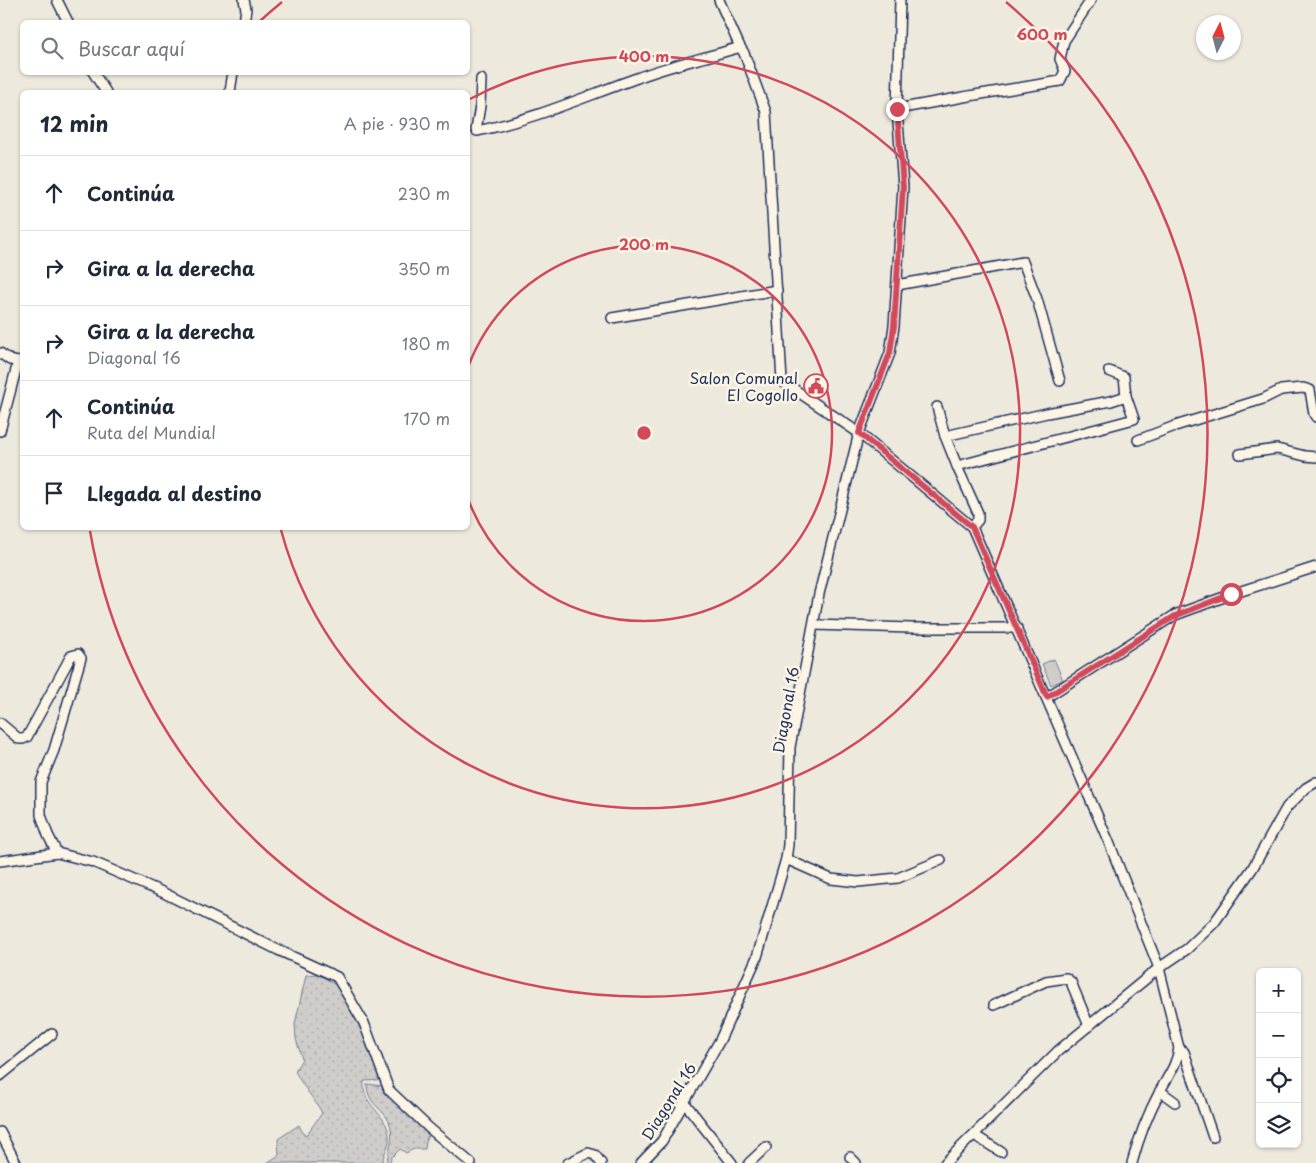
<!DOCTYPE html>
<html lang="es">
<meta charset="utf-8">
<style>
body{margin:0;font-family:"Playpen Sans",sans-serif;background:#f2f2f3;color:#1f2937}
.controls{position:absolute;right:15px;bottom:15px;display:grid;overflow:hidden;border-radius:8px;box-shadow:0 1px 4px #0004}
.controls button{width:45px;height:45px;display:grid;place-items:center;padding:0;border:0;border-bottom:1px solid #e0e1e3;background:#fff;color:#1f2937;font:25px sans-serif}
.compass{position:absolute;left:1196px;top:15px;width:45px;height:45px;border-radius:50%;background:#fff;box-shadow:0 1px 4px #0004;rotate:6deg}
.stop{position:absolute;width:15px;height:15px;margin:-11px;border:4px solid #d1495b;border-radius:50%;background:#fff}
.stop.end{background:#d1495b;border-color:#fff;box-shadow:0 1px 5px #0008}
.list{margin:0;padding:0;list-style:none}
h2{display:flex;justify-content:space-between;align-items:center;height:65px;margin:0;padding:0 20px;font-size:21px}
h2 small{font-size:16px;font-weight:400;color:#747a83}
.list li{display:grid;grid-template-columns:32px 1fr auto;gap:15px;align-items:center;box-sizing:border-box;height:75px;padding:0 20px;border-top:1px solid #e0e1e3}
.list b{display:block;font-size:19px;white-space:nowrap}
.list p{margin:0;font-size:16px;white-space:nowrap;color:#747a83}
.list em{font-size:16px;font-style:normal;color:#747a83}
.icon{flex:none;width:28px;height:28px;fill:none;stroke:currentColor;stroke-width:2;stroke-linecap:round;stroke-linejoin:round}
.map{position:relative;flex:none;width:1316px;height:1163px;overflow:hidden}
.search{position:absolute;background:#fff;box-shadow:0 1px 4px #0004;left:20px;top:20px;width:450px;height:55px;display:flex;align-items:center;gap:12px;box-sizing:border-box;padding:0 18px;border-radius:8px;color:#747a83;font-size:19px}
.panel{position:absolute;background:#fff;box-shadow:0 1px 4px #0004;left:20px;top:90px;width:450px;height:440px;border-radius:8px}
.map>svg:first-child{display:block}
.green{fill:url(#green-dots);stroke:#757e94}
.pitch{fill:#cfcdca;stroke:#757e94}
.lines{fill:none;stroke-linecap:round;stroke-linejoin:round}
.minor-casing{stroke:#1b2f5e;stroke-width:12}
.minor{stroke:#fcf5e5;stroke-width:9}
.route{stroke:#d1495b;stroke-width:6}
.ring{fill:none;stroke:#d1495b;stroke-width:2.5}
.labels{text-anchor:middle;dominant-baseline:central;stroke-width:5;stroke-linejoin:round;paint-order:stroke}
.poi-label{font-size:15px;fill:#1b2f5e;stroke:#fcf5e5;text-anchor:end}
.street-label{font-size:15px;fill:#1b2f5e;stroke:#fcf5e5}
.centre{fill:#d1495b;stroke:#fcf5e5;stroke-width:2.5}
.ring-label{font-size:15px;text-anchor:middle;font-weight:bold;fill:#d1495b;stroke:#fcf5e5;stroke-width:5;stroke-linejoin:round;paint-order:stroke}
</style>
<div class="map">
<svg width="1316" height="1163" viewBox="0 0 1316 1163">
<defs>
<pattern id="green-dots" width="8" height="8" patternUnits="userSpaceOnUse" patternTransform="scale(1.25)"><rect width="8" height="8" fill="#cfcdca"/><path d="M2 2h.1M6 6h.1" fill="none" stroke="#b1b0b0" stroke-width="1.8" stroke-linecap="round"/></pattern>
</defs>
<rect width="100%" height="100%" fill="#eee9dd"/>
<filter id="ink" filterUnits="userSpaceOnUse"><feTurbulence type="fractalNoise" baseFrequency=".02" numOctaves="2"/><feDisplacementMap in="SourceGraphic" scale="10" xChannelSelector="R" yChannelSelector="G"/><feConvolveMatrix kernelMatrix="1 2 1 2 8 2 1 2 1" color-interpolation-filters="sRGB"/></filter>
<g filter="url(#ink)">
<g class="green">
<path d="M318,974L336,985L357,1018L366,1039L381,1080L364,1081C361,1108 391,1113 389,1141C388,1147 383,1156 382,1163H267L279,1155L278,1139L299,1125L304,1135L307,1134L322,1113C314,1098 302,1086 295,1071L302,1059L296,1039L295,1024L306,975Z"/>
<path d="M367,1084L383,1086L431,1134L427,1137L425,1149H414L406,1153L400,1149L391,1158L390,1163H386C389,1152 393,1140 391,1128C388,1109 367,1107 367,1084Z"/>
</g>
<polygon class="pitch" points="1054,659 1063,680 1051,685 1042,664"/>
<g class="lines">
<g class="minor-casing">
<g id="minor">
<polyline points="57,0 68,22"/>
<path d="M719,0L740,47L744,53L766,112L782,381L859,433L972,527L1108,840L1159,968L1179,1048C1177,1065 1168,1076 1160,1091C1149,1112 1138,1140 1132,1163"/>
<polyline points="244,22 246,9 244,0"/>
<polyline points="93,72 106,92"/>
<path d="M481,79L480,106L476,130L477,131C532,120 584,97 637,78C670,65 706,58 740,47"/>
<polyline points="230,92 233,72"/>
<polyline points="897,109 969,96 1060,81 1065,71 1060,59 1064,41 1091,0"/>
<polyline points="897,285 1023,262 1037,299 1060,381"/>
<polyline points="612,318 777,290"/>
<polyline points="0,353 10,360 18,362"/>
<polyline points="937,407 945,436 959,471 978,513 978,520 972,527"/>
<polyline points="0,431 18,362 22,361"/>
<polyline points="945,436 1047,413 1111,401 1126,396"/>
<polyline points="1138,440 1175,426 1263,399 1281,390 1303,388 1310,390 1314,414 1316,417"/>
<polyline points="1240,454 1277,449 1305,456 1316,457"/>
<polyline points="957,466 1134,419 1126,396 1124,377 1109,371"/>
<polyline points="814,625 911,628 1017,628"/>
<polyline points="1047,697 1175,615 1235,593 1316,567"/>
<polyline points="0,723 19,739 23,739 27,737 71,656 78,654 81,658 54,750 41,782 41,815 48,835 57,853"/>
<polyline points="786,859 831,879 858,882 898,878 941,860"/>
<polyline points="0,861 57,853 93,862 162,892 278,950 337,977 364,1023 389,1090 429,1128 471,1163"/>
<polyline points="994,1005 1046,981 1066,978 1071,982 1089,1026"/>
<polyline points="1179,1048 1184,1052 1213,1137"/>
<polyline points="0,1076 52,1034"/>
<polyline points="1160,1091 1175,1102"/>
<polyline points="684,1102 732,1163"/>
<polyline points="0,1132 16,1163"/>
<polyline points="974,1135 1001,1152"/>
<polyline points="850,1157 856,1163"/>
<polyline points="568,1163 588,1153 595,1155 601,1163"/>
<polyline points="641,1163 662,1141 720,1040 757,957 786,859 788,845 790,747 819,594 859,433 890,353 894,326 903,187 897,109 900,0"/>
<polyline points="749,1163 766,1147"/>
<polyline points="945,1163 1058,1051 1159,968 1187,949 1214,923 1252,869 1287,807 1306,788 1316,782"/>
</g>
</g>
<use href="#minor" class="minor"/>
</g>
</g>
<g class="lines" filter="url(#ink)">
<polyline class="route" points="897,109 903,187 894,326 890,353 859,433 972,527 1047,697 1175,616 1231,594"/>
</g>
<g class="ring">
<path d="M468 367A188 188 0 1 1 468 499"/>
<path d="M470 99A376 376 0 1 1 281 530"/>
<path d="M260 21A563 563 0 0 1 282 2M1006 2A563 563 0 1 1 90 531"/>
</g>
<defs>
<g id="civic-ring" transform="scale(1.25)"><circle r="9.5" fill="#fcf5e5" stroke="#d1495b" stroke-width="1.5"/><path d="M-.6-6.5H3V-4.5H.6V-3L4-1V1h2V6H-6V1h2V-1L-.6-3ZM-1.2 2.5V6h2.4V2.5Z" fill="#d1495b"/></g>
</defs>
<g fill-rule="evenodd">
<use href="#civic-ring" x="816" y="386"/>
</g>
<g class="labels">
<g class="poi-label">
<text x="798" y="377">Salon Comunal<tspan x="798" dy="17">El Cogollo</tspan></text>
</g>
<g class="street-label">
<text transform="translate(785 710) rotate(-80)">Diagonal 16</text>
<text transform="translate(668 1101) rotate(-58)">Diagonal 16</text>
</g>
</g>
<circle cx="644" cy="433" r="8" class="centre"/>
<g class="ring-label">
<text x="1042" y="40">600 m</text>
<text x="644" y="62">400 m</text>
<text x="644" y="250">200 m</text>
</g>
</svg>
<div class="controls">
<button>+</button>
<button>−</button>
<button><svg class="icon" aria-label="locate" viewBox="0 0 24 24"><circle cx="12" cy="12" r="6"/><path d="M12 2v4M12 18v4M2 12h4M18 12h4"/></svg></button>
<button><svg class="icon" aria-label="layers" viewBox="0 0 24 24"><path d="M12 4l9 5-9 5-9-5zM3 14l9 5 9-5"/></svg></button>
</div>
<svg class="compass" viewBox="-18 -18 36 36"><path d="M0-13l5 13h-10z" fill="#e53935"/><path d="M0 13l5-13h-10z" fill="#747a83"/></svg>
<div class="stop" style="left:1231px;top:594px"></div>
<div class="stop end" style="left:897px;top:109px"></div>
<div class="search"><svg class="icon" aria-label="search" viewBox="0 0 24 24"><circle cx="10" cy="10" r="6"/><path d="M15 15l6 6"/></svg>Buscar aquí</div>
<section class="panel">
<h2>12 min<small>A pie · 930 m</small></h2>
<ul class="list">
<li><svg class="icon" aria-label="ahead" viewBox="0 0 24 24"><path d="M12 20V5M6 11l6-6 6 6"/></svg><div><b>Continúa</b></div><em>230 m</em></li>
<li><svg class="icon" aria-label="right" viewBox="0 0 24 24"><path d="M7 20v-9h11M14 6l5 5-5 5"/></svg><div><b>Gira a la derecha</b></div><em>350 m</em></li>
<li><svg class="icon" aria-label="right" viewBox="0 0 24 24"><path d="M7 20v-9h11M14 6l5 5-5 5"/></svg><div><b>Gira a la derecha</b><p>Diagonal 16</p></div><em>180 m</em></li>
<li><svg class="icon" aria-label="ahead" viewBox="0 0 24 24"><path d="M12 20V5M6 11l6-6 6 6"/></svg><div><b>Continúa</b><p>Ruta del Mundial</p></div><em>170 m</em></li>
<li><svg class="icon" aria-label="arrive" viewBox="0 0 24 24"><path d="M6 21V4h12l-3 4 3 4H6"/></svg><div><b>Llegada al destino</b></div></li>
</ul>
</section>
</div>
